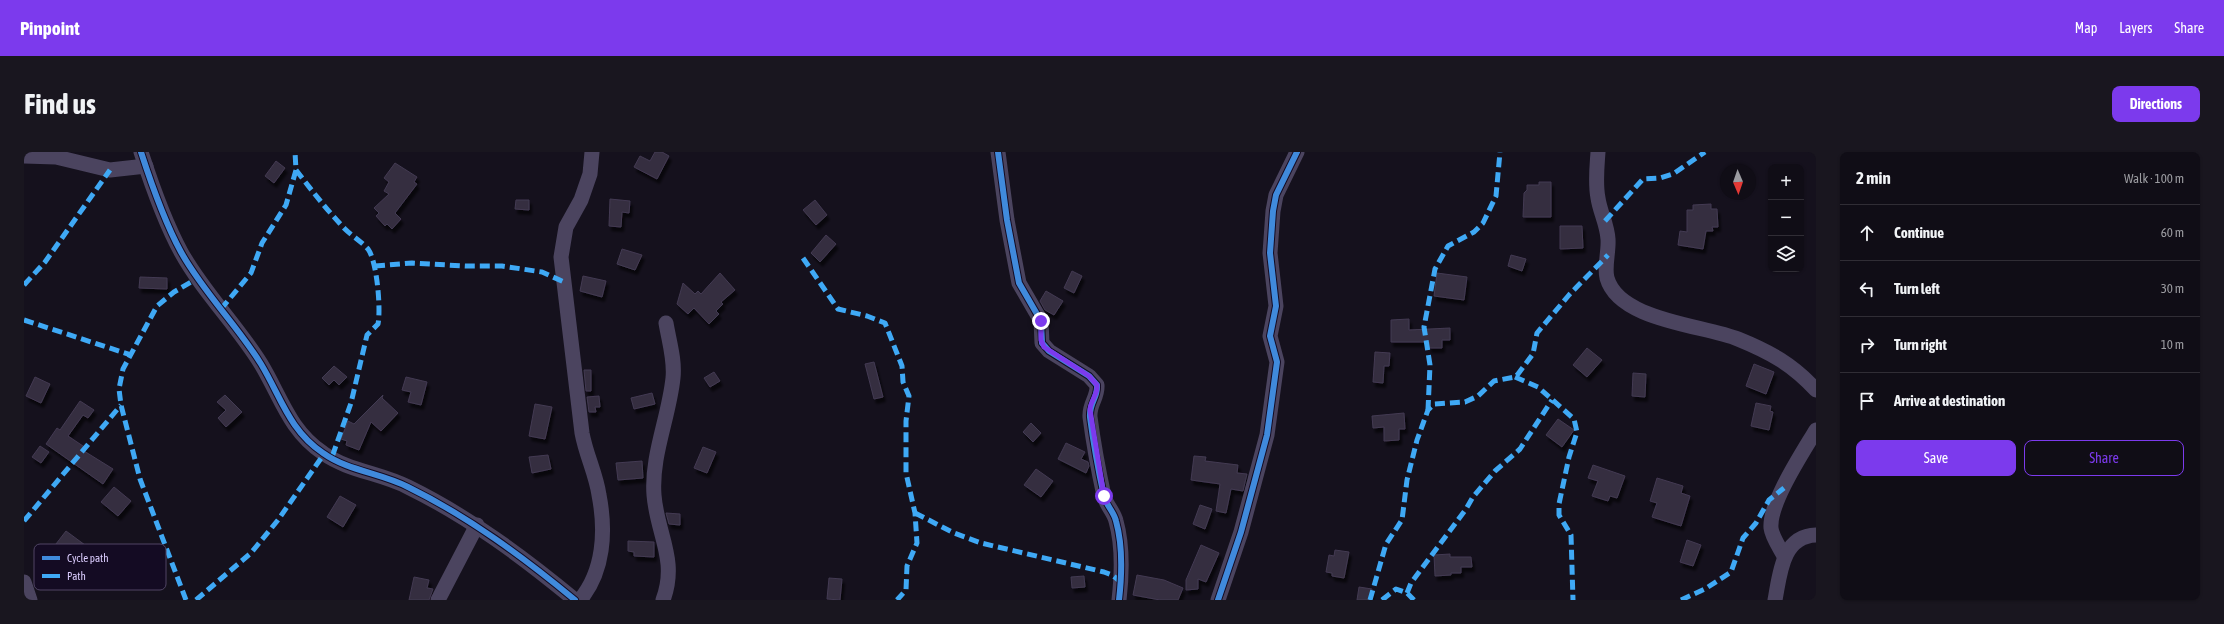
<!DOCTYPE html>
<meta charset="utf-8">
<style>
body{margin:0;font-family:"Asap Condensed",sans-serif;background:#19161f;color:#f1f3f6}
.controls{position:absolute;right:12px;top:12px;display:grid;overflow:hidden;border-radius:8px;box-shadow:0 1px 3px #0004}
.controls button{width:36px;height:36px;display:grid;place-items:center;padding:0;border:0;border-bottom:1px solid #302d35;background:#100d16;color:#f1f3f6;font:20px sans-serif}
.compass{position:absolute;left:1696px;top:12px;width:36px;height:36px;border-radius:50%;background:#100d16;box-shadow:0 1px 3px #0004;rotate:178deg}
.stop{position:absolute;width:12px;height:12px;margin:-9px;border:3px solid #7c3aed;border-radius:50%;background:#fff}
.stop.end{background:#7c3aed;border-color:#fff;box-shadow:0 1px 4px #0008}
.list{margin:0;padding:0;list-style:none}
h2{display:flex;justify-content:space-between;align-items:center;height:52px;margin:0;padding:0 16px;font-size:17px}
h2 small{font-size:13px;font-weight:400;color:#9c9ca1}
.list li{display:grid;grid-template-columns:26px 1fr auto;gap:12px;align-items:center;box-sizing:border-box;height:56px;padding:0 16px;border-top:1px solid #302d35}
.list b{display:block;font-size:15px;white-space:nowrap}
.list em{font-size:13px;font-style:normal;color:#9c9ca1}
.actions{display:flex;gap:8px;padding:12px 16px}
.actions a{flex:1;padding:9px 0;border:1px solid #7c3aed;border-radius:8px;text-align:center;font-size:14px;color:#7c3aed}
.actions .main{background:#7c3aed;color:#fff}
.icon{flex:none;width:22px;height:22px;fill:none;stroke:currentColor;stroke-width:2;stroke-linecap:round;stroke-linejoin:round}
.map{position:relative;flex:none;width:1792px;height:448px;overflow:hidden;border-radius:8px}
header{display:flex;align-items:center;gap:24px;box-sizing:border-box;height:56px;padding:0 20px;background:#7c3aed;color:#fff}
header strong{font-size:19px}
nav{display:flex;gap:22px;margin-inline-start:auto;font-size:14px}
.intro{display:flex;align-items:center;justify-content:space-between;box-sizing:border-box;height:96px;padding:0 24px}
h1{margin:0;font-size:28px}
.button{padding:10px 18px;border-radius:8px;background:#7c3aed;color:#fff;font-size:14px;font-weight:700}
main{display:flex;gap:24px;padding:0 24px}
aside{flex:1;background:#100d16;border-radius:8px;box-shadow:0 1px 3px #0004}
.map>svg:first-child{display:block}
.building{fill:#352e40;stroke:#433a52;filter:url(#shadow)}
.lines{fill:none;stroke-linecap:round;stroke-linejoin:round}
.minor{stroke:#4b445f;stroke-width:15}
.quiet{stroke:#3fa9f5;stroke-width:5;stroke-dasharray:10 5;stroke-linecap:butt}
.cycleway-casing{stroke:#140b23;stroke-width:8}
.cycleway{stroke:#408adc;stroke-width:6}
.route{stroke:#7c3aed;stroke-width:5}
.key{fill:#140b23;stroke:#504565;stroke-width:1}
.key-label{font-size:11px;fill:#dccdff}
</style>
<header>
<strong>Pinpoint</strong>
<nav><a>Map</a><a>Layers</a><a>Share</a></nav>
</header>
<div class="intro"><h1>Find us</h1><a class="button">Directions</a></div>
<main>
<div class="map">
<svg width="1792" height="448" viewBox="0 0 1792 448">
<defs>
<filter id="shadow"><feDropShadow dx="2.5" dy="4.5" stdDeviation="1" flood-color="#0009"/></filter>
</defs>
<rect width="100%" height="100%" fill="#15111d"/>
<g class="building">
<polygon points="631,0 638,0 645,4 633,27 610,15 616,4 626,9"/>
<polygon points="252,9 261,16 250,31 241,24"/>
<polygon points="371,11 393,25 390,30 393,32 371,61 377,67 368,77 363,72 361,74 352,64 355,61 350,56 365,42 360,39 365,30 360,26"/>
<polygon points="1515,30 1527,30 1527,65 1499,65 1500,41 1503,38 1503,33 1515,33"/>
<polygon points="586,47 606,49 605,61 598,60 597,75 585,74"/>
<polygon points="492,48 505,48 505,58 491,57"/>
<polygon points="791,48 803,63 792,73 779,58"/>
<polygon points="1687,52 1687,57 1693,57 1694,75 1688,75 1689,79 1682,79 1679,97 1654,93 1656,79 1663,80 1663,58 1669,58 1669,53"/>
<polygon points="1536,74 1558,74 1559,96 1536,97"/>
<polygon points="802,83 812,92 796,110 787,101"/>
<polygon points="598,97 618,103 611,118 593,112"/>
<polygon points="1487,103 1502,107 1498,119 1484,114"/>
<polygon points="1048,119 1058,124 1050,141 1040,136"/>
<polygon points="696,121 711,138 697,150 699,152 692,159 695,162 685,172 670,156 664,162 653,152 659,131 671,142 674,139 677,142"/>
<polygon points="1413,121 1443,125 1440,148 1410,144"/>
<polygon points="559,124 582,129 578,145 556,139"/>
<polygon points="116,125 143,126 143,137 115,136"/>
<polygon points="1022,139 1039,149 1030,163 1021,158 1016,149"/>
<polygon points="1385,167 1385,178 1426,176 1426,188 1418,188 1418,196 1405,196 1405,190 1367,190 1367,168"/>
<polygon points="1563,196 1578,208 1563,225 1549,213"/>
<polygon points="1351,200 1366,201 1365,214 1360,214 1359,231 1349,230"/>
<polygon points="850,210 859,245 850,247 841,212"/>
<polygon points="1730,212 1750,220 1742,242 1722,234"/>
<polygon points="310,214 323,225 315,233 310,228 305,233 298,226"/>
<polygon points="560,218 567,218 567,239 562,239"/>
<polygon points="690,220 696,229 686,235 680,226"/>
<polygon points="1609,221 1622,222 1621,245 1608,244"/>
<polygon points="11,225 26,232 17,251 2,244"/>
<polygon points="382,225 403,230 397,253 384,250 387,240 378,238"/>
<polygon points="628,241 631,252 610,257 607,246"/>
<polygon points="201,243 218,260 202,275 194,266 202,258 193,250"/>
<polygon points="359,243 358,246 374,261 357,279 347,270 335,298 322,293 323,289 317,287 324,269 330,272"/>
<polygon points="575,244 576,255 571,255 572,260 565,260 563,245"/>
<polygon points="56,249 70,258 64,266 59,263 44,284 62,296 60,299 89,317 79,332 22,292 33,276 36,278"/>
<polygon points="1732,251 1747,254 1746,259 1749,260 1745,278 1727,274"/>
<polygon points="511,252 528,255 521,287 505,284"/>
<polygon points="1380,261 1381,277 1375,277 1375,288 1360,289 1360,275 1349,276 1348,264"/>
<polygon points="1534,267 1550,278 1538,295 1522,283"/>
<polygon points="1007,271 1017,281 1009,290 999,280"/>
<polygon points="1042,291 1061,300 1057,307 1064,310 1065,314 1062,321 1034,307"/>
<polygon points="16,294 25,300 17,311 8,305"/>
<polygon points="679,295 692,300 683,321 670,316"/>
<polygon points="524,303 527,317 508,321 505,305"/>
<polygon points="1170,304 1182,305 1181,309 1214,313 1213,321 1223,322 1219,339 1207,337 1202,361 1192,359 1196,332 1167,328"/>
<polygon points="618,309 619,326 594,328 592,311"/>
<polygon points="1569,313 1601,324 1593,346 1586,344 1584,349 1568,344 1574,329 1564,326"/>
<polygon points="1012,317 1029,329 1017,345 1000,333"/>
<polygon points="1633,326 1659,334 1657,341 1666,344 1657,374 1628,365 1633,351 1626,349"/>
<polygon points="90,335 107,349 94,364 77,350"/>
<polygon points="316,344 332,353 319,375 303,365"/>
<polygon points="1176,353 1188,357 1181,377 1169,372"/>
<polygon points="642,361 656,362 656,373 645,372"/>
<polygon points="42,379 61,393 53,403 58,406 51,416 25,401"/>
<polygon points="1663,388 1677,393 1669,414 1656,410"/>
<polygon points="604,389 630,390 630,405 610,404 610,400 604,399"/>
<polygon points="1177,393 1195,401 1182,430 1174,427 1174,437 1162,438 1162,428"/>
<polygon points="1311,398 1325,400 1320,426 1308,424 1308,421 1302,420 1305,403 1310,404"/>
<polygon points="1426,402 1426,405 1447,405 1448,415 1437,415 1437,421 1427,421 1427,423 1411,424 1410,403"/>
<polygon points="1113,423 1140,428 1159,436 1154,448 1136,448 1109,443"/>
<polygon points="1060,424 1061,435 1048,436 1047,425"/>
<polygon points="390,425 405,428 403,436 409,437 405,448 385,448"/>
<polygon points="805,426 818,427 816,448 803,447"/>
<polygon points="1335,435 1348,437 1346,448 1333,448"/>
</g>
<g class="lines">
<g class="minor">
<path d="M117,0C128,34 140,69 157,100C179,140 213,173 237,212C257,245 265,278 299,301C324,319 357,321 384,335C445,365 499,405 551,448"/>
<path d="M974,0L983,68L995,131L1017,169L1018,191L1025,199L1065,224L1073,233C1074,246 1065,251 1066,265C1069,288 1075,321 1080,344C1082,353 1090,360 1092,369C1099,394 1098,422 1095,448"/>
<path d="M1574,0C1573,15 1571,31 1574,46C1576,60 1583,72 1584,87C1585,99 1580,115 1583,126C1595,169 1680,173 1714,187C1746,200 1768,212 1792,238"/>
<polyline points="0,4 32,5 86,18 122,14"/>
<path d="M1760,404C1756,396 1748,385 1747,376C1745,351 1779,300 1792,278"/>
<polyline points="0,430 6,448"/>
<polyline points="414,448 453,373"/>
<path d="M556,448C580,419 582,379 575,343C572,322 562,303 558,281L537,105L542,75L557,48L566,22L568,0"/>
<path d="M639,448C654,408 633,382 630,343C627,304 645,265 649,226C651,208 645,189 642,171"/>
<polyline points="1194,448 1217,380 1243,283 1253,210 1246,184 1252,154 1246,101 1249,59 1252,43 1273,0"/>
<path d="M1751,448C1756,422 1758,384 1792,383"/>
</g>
<g class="quiet">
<path d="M272,18C288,39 303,58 321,77C328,84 338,90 344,97C353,109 357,157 354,172L343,183L327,251L308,305"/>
<polyline points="1581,69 1619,27 1636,26 1649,22 1681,0"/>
<polyline points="779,106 814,157 843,164 861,171 878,214 879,230 885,244 882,269 882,321 891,361 893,391 883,414 882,438 873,448"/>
<polyline points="351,114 388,111 441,114 478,114 518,120 540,130"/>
<polyline points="0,133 21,110 86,18"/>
<polyline points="197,157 227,121 238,91 262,53 272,18 271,0"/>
<polyline points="0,168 107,203"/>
<polyline points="1491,225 1514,235 1550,267 1553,280 1545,305 1535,352 1535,363 1547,383 1549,448"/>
<polyline points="1404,258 1406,213 1400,175 1411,117 1424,94 1450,80 1459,71 1472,44 1476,0"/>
<polyline points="891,361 930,381 957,391 1080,420 1088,423 1097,430"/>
<polyline points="0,369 97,253"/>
<polyline points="1383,441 1387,431 1442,357 1449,345 1471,319 1496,297 1528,248"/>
<polyline points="162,448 116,327 97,253 95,237 99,217 133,154 150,140 174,126"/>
<polyline points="172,448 227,401 254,368 300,302"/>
<polyline points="1346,448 1362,392 1378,368 1383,328 1393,288 1404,258 1410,252 1441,250 1454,244 1470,229 1491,225 1494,222 1509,202 1513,181 1545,143 1584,103"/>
<polyline points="1358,448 1372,437 1383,441 1390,448"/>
<polyline points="1657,448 1681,437 1707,420 1719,386 1732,371 1745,348 1760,336"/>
</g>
<g class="cycleway-casing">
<g id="cycleway">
<path d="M117,0C128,34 140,69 157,100C179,140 213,173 237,212C257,245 265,278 299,301C324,319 357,321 384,335C445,365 499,405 551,448"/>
<path d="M974,0L983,68L995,131L1017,169L1018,191L1025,199L1065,224L1073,233C1074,246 1065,251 1066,265C1069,288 1075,321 1080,344C1082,353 1090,360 1092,369C1099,394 1098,422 1095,448"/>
<polyline points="1194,448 1217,380 1243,283 1253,210 1246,184 1252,154 1246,101 1249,59 1252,43 1273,0"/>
</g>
</g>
<use href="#cycleway" class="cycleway"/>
</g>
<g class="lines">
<path class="route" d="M1017,169V188L1020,195L1065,224L1073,233C1074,243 1066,249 1066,258L1080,344"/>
</g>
<rect x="10" y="392" width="132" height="46" rx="6" class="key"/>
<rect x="18" y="404" width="18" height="4" fill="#408adc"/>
<rect x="18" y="422" width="18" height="4" fill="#3fa9f5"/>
<g class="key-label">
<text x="43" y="410">Cycle path</text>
<text x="43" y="428">Path</text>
</g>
</svg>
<div class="controls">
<button>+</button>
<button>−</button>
<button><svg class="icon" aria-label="layers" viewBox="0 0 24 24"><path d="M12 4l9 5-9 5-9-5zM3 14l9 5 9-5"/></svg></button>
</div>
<svg class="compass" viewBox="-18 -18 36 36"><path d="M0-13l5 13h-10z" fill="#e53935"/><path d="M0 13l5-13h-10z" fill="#9c9ca1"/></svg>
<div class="stop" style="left:1080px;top:344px"></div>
<div class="stop end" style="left:1017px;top:169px"></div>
</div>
<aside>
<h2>2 min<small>Walk · 100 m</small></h2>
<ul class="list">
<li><svg class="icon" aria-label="ahead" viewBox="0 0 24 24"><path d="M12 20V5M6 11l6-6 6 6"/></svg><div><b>Continue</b></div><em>60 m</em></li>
<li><svg class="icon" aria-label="left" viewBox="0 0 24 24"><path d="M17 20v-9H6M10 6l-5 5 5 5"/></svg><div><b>Turn left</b></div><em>30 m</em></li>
<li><svg class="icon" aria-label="right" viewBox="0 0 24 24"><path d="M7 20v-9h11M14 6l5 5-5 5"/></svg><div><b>Turn right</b></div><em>10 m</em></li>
<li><svg class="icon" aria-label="arrive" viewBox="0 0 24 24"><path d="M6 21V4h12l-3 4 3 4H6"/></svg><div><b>Arrive at destination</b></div></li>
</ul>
<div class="actions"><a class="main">Save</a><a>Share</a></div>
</aside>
</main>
